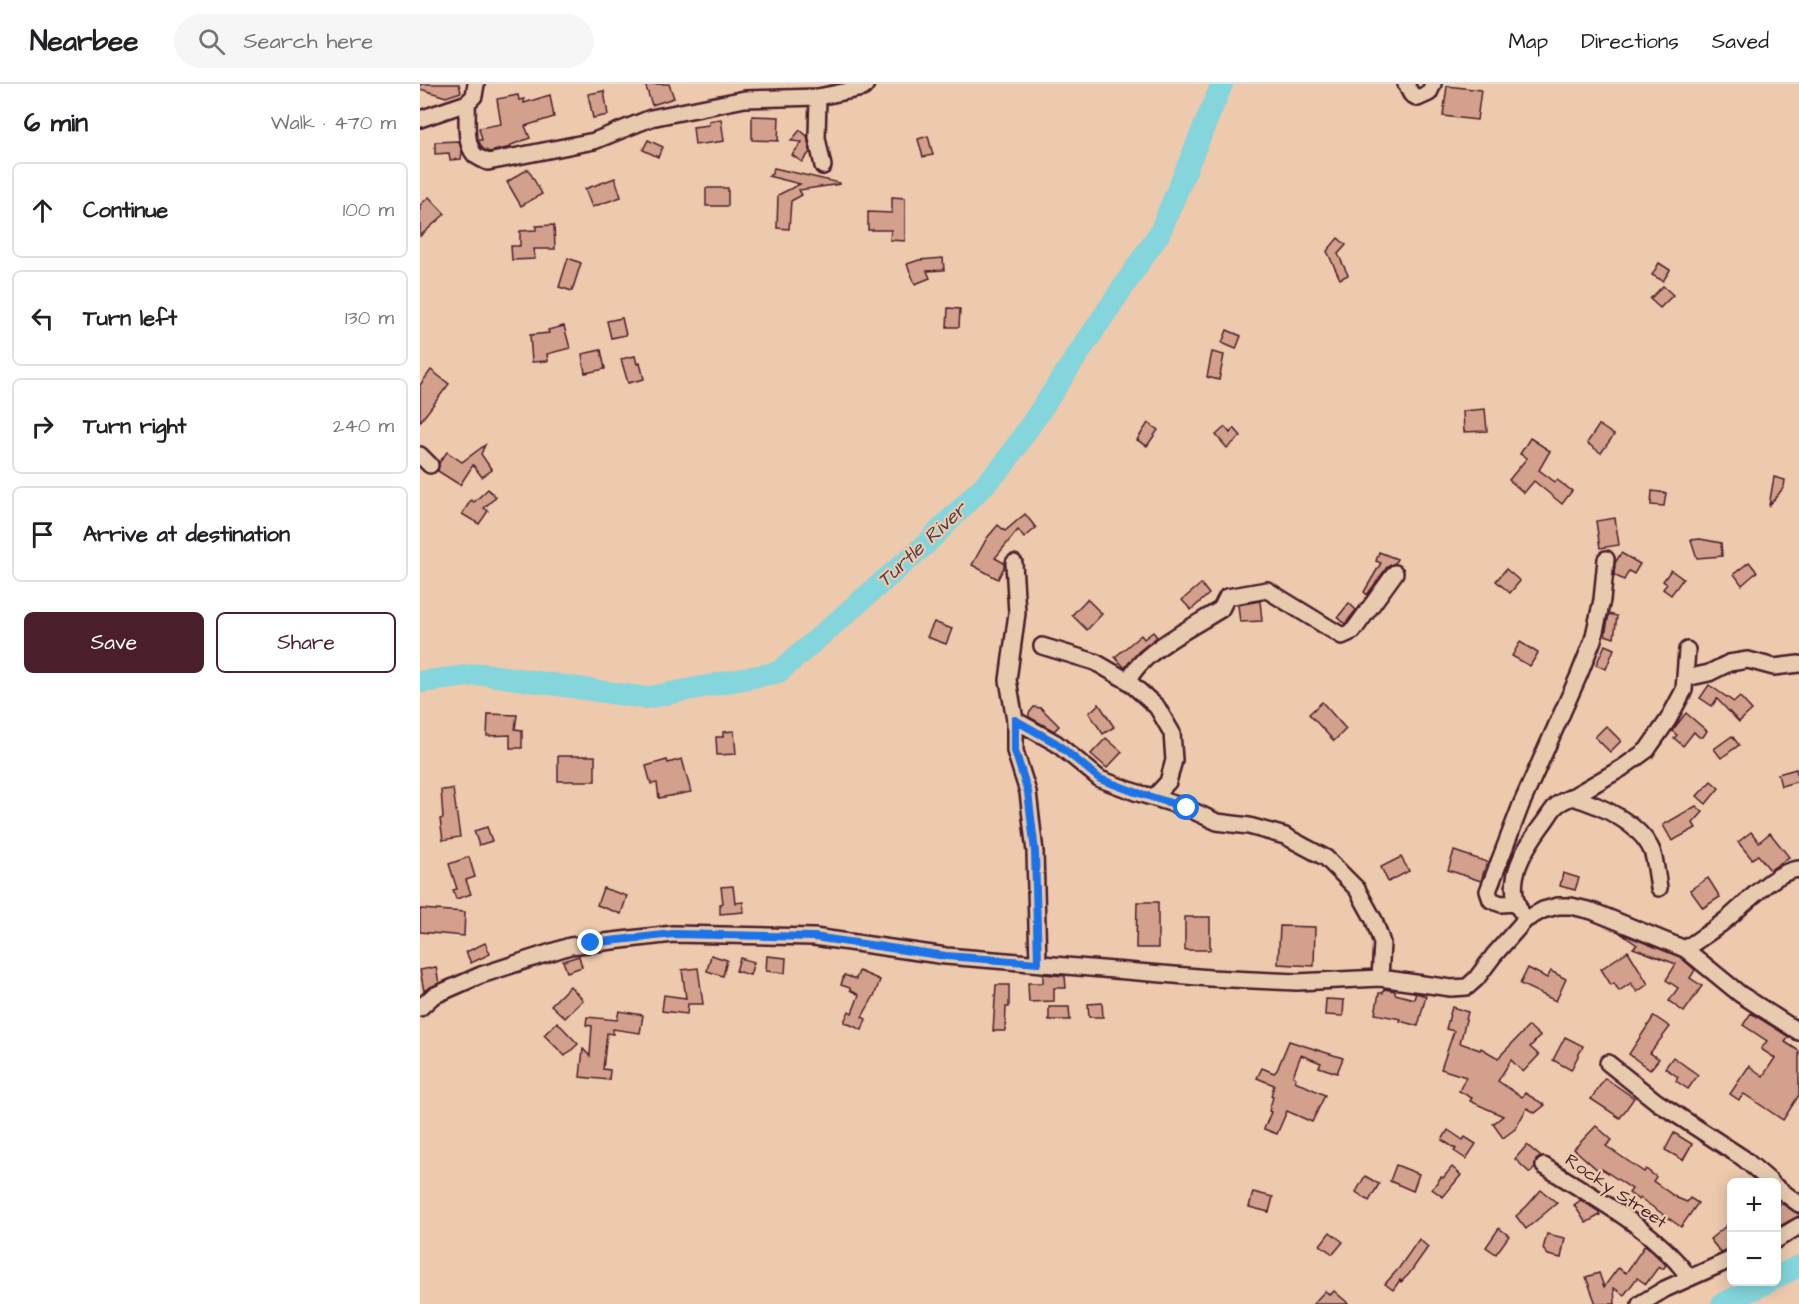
<!DOCTYPE html>
<meta charset="utf-8">
<style>
body{margin:0;font-family:"Architects Daughter",sans-serif;background:#f6f6f6;color:#202124}
.controls{position:absolute;right:18px;bottom:18px;display:grid;overflow:hidden;border-radius:9px;box-shadow:0 3px 15px #0003}
.controls button{width:54px;height:54px;display:grid;place-items:center;padding:0;border:0;border-bottom:2px solid #e0e0e0;background:#fff;color:#202124;font:30px sans-serif}
.stop{position:absolute;width:18px;height:18px;margin:-14px;border:4px solid #1a73e8;border-radius:50%;background:#fff}
.stop.end{background:#1a73e8;border-color:#fff;box-shadow:0 2px 6px #0008}
.list{margin:0;padding:0;list-style:none}
h2{display:flex;justify-content:space-between;align-items:center;height:78px;margin:0;padding:0 24px;font-size:26px}
h2 small{font-size:20px;font-weight:400;color:#757577}
.list li{display:grid;grid-template-columns:39px 1fr auto;gap:18px;align-items:center;box-sizing:border-box;height:96px;margin:0 12px 12px;padding:0 12px;border:2px solid #e0e0e0;border-radius:9px}
.list b{display:block;font-size:22px;white-space:nowrap}
.list em{font-size:20px;font-style:normal;color:#757577}
.actions{display:flex;gap:12px;padding:18px 24px}
.actions a{flex:1;padding:14px 0;border:2px solid #4a1f2b;border-radius:9px;text-align:center;font-size:21px;color:#4a1f2b}
.actions .main{background:#4a1f2b;color:#fff}
.icon{flex:none;width:33px;height:33px;fill:none;stroke:currentColor;stroke-width:2;stroke-linecap:round;stroke-linejoin:round}
.map{position:relative;flex:none;width:1379px;height:1220px;overflow:hidden}
header{display:flex;align-items:center;gap:36px;box-sizing:border-box;height:84px;padding:0 30px;background:#fff;border-bottom:2px solid #e0e0e0}
header strong{font-size:28px}
nav{display:flex;gap:33px;margin-inline-start:auto;font-size:21px}
.search{width:420px;height:54px;background:#f6f6f6;display:flex;align-items:center;gap:15px;box-sizing:border-box;padding:0 21px;border-radius:33px;color:#757577;font-size:22px}
main{display:flex}
aside{flex:1;background:#fff}
.map>svg:first-child{display:block}
.lines{fill:none;stroke-linecap:round;stroke-linejoin:round}
.river{stroke:#84d5dc;stroke-width:22}
.building{fill:#d2a08c;stroke:#4a1f2b;stroke-width:1.5}
.minor-casing{stroke:#4a1f2b;stroke-width:20}
.minor{stroke:#e8cbaf;stroke-width:15}
.route{stroke:#1a73e8;stroke-width:8}
.labels{text-anchor:middle;dominant-baseline:central;stroke-width:4.5;stroke-linejoin:round;paint-order:stroke}
.street-label{font-size:18px;fill:#4a1f2b;stroke:#e8cbaf}
.water-label{font-size:20px;font-style:italic;fill:#533a46;stroke:#e8cbaf}
</style>
<header>
<strong>Nearbee</strong>
<div class="search"><svg class="icon" aria-label="search" viewBox="0 0 24 24"><circle cx="10" cy="10" r="6"/><path d="M15 15l6 6"/></svg>Search here</div>
<nav><a>Map</a><a>Directions</a><a>Saved</a></nav>
</header>
<main>
<aside>
<h2>6 min<small>Walk · 470 m</small></h2>
<ul class="list">
<li><svg class="icon" aria-label="ahead" viewBox="0 0 24 24"><path d="M12 20V5M6 11l6-6 6 6"/></svg><div><b>Continue</b></div><em>100 m</em></li>
<li><svg class="icon" aria-label="left" viewBox="0 0 24 24"><path d="M17 20v-9H6M10 6l-5 5 5 5"/></svg><div><b>Turn left</b></div><em>130 m</em></li>
<li><svg class="icon" aria-label="right" viewBox="0 0 24 24"><path d="M7 20v-9h11M14 6l5 5-5 5"/></svg><div><b>Turn right</b></div><em>240 m</em></li>
<li><svg class="icon" aria-label="arrive" viewBox="0 0 24 24"><path d="M6 21V4h12l-3 4 3 4H6"/></svg><div><b>Arrive at destination</b></div></li>
</ul>
<div class="actions"><a class="main">Save</a><a>Share</a></div>
</aside>
<div class="map">
<svg width="1379" height="1220" viewBox="0 0 1379 1220">
<rect width="100%" height="100%" fill="#edc9ad"/>
<filter id="ink" filterUnits="userSpaceOnUse"><feTurbulence type="fractalNoise" baseFrequency=".0167" numOctaves="2"/><feDisplacementMap in="SourceGraphic" scale="12" xChannelSelector="R" yChannelSelector="G"/><feConvolveMatrix kernelMatrix="1 2 1 2 8 2 1 2 1" color-interpolation-filters="sRGB"/></filter>
<g filter="url(#ink)">
<g class="lines">
<g class="river">
<polyline points="0,598 63,590 226,614 359,588 506,460 583,382 740,148 802,0"/>
<polyline points="1356,1193 1379,1182"/>
<polyline points="1302,1220 1348,1198"/>
</g>
</g>
<g class="building">
<polygon points="0,0 39,0 41,8 26,13 0,5"/>
<polygon points="225,0 249,0 254,14 232,21"/>
<polygon points="1027,2 1061,6 1057,36 1023,32"/>
<polygon points="184,7 188,31 173,34 168,10"/>
<polygon points="98,11 99,16 104,15 104,19 130,11 134,33 105,42 110,54 91,61 91,63 69,68 63,65 58,56 62,56 59,44 81,40 77,15"/>
<polygon points="332,32 359,33 358,57 332,56"/>
<polygon points="301,35 304,57 275,61 273,43 289,41 289,37"/>
<polygon points="380,46 387,52 390,68 382,78 372,71 382,58 371,57"/>
<polygon points="508,52 513,71 503,73 498,55"/>
<polygon points="228,56 243,63 238,73 223,66"/>
<polygon points="39,57 42,68 41,75 30,76 29,69 15,70 15,58"/>
<polygon points="354,84 420,99 420,100 379,106 382,111 371,117 369,145 357,144 358,111 380,100 348,92 352,90"/>
<polygon points="108,85 122,110 101,122 87,98"/>
<polygon points="195,94 201,113 172,123 165,105"/>
<rect x="286" y="104" width="22" height="18"/>
<polygon points="9,113 25,130 0,152 0,121"/>
<polygon points="472,113 485,114 485,157 470,156 471,146 448,146 448,128 472,129"/>
<polygon points="134,141 135,165 114,165 115,175 92,176 91,162 100,162 100,147 116,146 116,142"/>
<polygon points="918,154 926,161 918,170 928,191 920,195 907,167"/>
<polygon points="148,174 161,179 152,207 139,203"/>
<polygon points="523,174 524,186 507,187 510,194 495,200 487,180 499,176"/>
<polygon points="1239,179 1250,186 1243,197 1232,191"/>
<polygon points="1243,202 1253,211 1240,224 1230,215"/>
<polygon points="528,224 540,225 539,243 527,243"/>
<polygon points="202,234 206,251 191,254 187,237"/>
<polygon points="144,242 150,264 127,270 128,277 112,278 110,251 129,249 128,246"/>
<polygon points="807,246 821,252 816,265 802,259"/>
<polygon points="181,266 185,285 165,289 162,270"/>
<polygon points="792,268 804,271 799,296 787,293"/>
<polygon points="215,272 217,280 220,279 224,295 208,299 201,275"/>
<polygon points="11,286 29,300 0,338 0,301"/>
<polygon points="1065,325 1067,347 1044,348 1043,327"/>
<polygon points="728,339 738,346 727,362 717,356"/>
<polygon points="1179,341 1194,351 1181,369 1167,359"/>
<polygon points="805,343 810,349 814,344 821,352 807,364 796,351"/>
<polygon points="1110,354 1130,367 1119,386 1135,398 1137,396 1152,407 1142,420 1114,397 1104,409 1089,396 1107,374 1100,370"/>
<polygon points="65,361 61,370 72,386 62,393 53,381 40,401 18,387 19,379 27,368 42,378"/>
<polygon points="1354,393 1365,396 1364,403 1349,422"/>
<polygon points="68,405 76,413 64,424 68,427 59,440 42,430 51,416 54,418"/>
<polygon points="1232,407 1246,409 1244,422 1231,421"/>
<polygon points="605,430 616,444 604,454 598,446 575,474 584,479 584,483 578,495 552,481 567,454 578,441 585,447"/>
<polygon points="1195,434 1199,461 1180,464 1176,437"/>
<polygon points="1280,455 1301,459 1302,472 1277,474 1271,456"/>
<polygon points="959,468 977,475 975,479 967,483 947,511 944,508 961,479 956,477"/>
<polygon points="1201,469 1220,480 1214,490 1209,487 1204,496 1194,491 1195,479"/>
<polygon points="1329,478 1337,488 1322,501 1314,490"/>
<polygon points="1086,485 1100,497 1090,509 1076,497"/>
<polygon points="1251,486 1263,495 1251,511 1243,505 1247,500 1243,497"/>
<polygon points="781,500 789,510 771,526 762,516"/>
<polygon points="667,515 682,530 667,546 652,531"/>
<polygon points="840,517 842,537 820,538 818,521"/>
<polygon points="929,519 936,526 925,540 918,533"/>
<polygon points="1189,530 1197,532 1194,554 1185,551"/>
<polygon points="514,538 532,545 526,560 507,553"/>
<polygon points="733,548 737,553 718,568 705,584 695,573 721,551 724,555"/>
<polygon points="1100,558 1118,569 1110,582 1092,572"/>
<polygon points="1185,561 1194,565 1186,585 1176,581"/>
<polygon points="1289,601 1314,618 1320,613 1332,626 1319,638 1297,615 1292,622 1280,614"/>
<polygon points="902,618 926,645 914,657 889,630"/>
<polygon points="679,620 694,643 683,650 669,629"/>
<polygon points="614,623 621,624 639,642 634,647 609,633 609,629"/>
<polygon points="1266,629 1287,647 1283,653 1279,653 1274,648 1263,662 1254,654 1257,651 1252,647"/>
<polygon points="68,630 97,631 95,645 102,646 102,664 90,664 90,651 67,652"/>
<polygon points="1186,642 1201,657 1190,668 1175,653"/>
<polygon points="314,647 316,670 297,671 296,653 303,653 303,648"/>
<polygon points="1312,652 1319,661 1301,674 1294,665"/>
<polygon points="686,654 702,668 687,684 671,670"/>
<rect x="138" y="672" width="37" height="25"/>
<polygon points="262,675 271,708 239,714 237,699 231,700 226,682 247,676 248,679"/>
<polygon points="1376,685 1379,697 1361,702 1358,690"/>
<polygon points="1291,697 1299,704 1286,720 1277,712"/>
<polygon points="33,705 40,753 23,756 20,735 23,734 21,706"/>
<polygon points="1276,722 1283,728 1273,739 1276,744 1252,757 1243,741"/>
<polygon points="67,743 72,757 59,761 54,747"/>
<polygon points="1331,748 1339,758 1350,749 1369,773 1350,786 1338,771 1332,775 1318,758"/>
<polygon points="1034,767 1067,778 1061,797 1028,786"/>
<polygon points="49,773 55,793 46,796 51,810 36,815 33,806 37,805 29,780"/>
<polygon points="981,773 989,787 968,798 961,783"/>
<polygon points="1143,789 1159,794 1155,806 1140,802"/>
<polygon points="1288,794 1300,813 1283,824 1270,806"/>
<polygon points="313,802 315,819 323,818 324,828 300,830 300,820 303,819 301,803"/>
<polygon points="183,804 207,812 201,830 177,821"/>
<polygon points="717,818 738,818 738,864 716,864"/>
<polygon points="0,825 45,828 44,852 0,848"/>
<rect x="765" y="833" width="25" height="33"/>
<polygon points="860,842 895,843 894,882 858,880"/>
<polygon points="1200,849 1260,873 1275,886 1270,894 1282,902 1264,928 1249,917 1258,904 1246,896 1256,880 1213,864 1217,861"/>
<polygon points="65,859 70,870 51,879 46,868"/>
<polygon points="1208,867 1228,900 1217,908 1211,899 1199,907 1194,899 1191,901 1181,885"/>
<polygon points="291,871 307,876 303,892 287,887"/>
<polygon points="159,872 162,883 147,888 143,877"/>
<polygon points="347,872 366,874 365,889 346,887"/>
<polygon points="320,874 334,878 330,891 316,887"/>
<polygon points="16,883 19,899 4,907 0,886"/>
<polygon points="278,884 283,920 268,920 267,930 242,927 244,911 266,914 262,886"/>
<polygon points="1108,884 1127,894 1131,887 1146,895 1136,917 1100,900"/>
<polygon points="439,887 460,896 455,910 442,933 446,935 442,946 424,938 429,927 432,929 439,911 430,906 430,904 421,901 424,891 436,895"/>
<polygon points="623,890 645,892 646,904 634,904 634,917 609,918 608,899 623,899"/>
<polygon points="576,901 589,901 589,923 586,923 585,947 573,947"/>
<polygon points="150,902 163,916 145,934 131,921"/>
<polygon points="964,905 975,907 975,910 994,915 996,909 1006,912 998,942 980,937 981,935 955,930 959,909 963,909"/>
<polygon points="906,915 924,916 923,932 905,931"/>
<polygon points="682,919 683,933 669,933 668,920"/>
<polygon points="629,923 649,923 650,936 629,936"/>
<polygon points="1032,923 1048,928 1040,959 1060,966 1061,964 1078,974 1109,942 1120,952 1110,963 1119,971 1103,988 1091,976 1078,997 1102,1013 1105,1009 1125,1021 1115,1029 1107,1024 1095,1045 1083,1054 1073,1040 1083,1032 1050,1017 1052,1014 1039,1007 1046,993 1021,985 1034,947 1026,945"/>
<polygon points="199,927 223,931 220,949 193,945 193,950 187,949 183,985 190,986 189,996 160,993 163,965 170,972 172,942 166,941 167,933 197,936"/>
<polygon points="1331,929 1369,953 1365,958 1379,967 1379,1011 1363,1036 1324,1010 1319,1016 1310,1010 1329,982 1343,992 1355,974 1341,965 1347,957 1323,941"/>
<polygon points="1234,932 1250,943 1230,969 1239,975 1230,986 1209,970"/>
<polygon points="137,938 158,960 145,972 124,951"/>
<polygon points="1145,953 1163,962 1151,986 1133,976"/>
<polygon points="869,957 923,974 917,989 899,983 901,979 881,971 873,992 876,994 875,997 905,1011 892,1038 867,1027 857,1050 844,1045 851,1028 849,1027 853,1013 851,1012 854,1001 837,994 842,984 854,989 857,986"/>
<polygon points="1253,973 1278,991 1268,1005 1256,997 1258,993 1245,984"/>
<polygon points="1185,994 1214,1014 1200,1034 1171,1015"/>
<polygon points="1176,1042 1192,1056 1186,1062 1224,1088 1226,1085 1236,1093 1233,1097 1257,1114 1267,1118 1270,1114 1278,1119 1261,1143 1220,1114 1219,1116 1209,1109 1212,1105 1182,1085 1180,1088 1154,1065"/>
<polygon points="1028,1046 1043,1056 1045,1053 1056,1060 1046,1075 1034,1067 1036,1065 1022,1056"/>
<polygon points="1254,1049 1272,1060 1263,1076 1245,1066"/>
<polygon points="1107,1061 1121,1073 1116,1076 1115,1084 1110,1089 1095,1075"/>
<polygon points="976,1081 999,1090 993,1107 970,1097"/>
<polygon points="1032,1083 1041,1091 1023,1113 1012,1105 1021,1093 1023,1094"/>
<polygon points="945,1092 959,1100 949,1117 936,1108"/>
<polygon points="1121,1106 1137,1119 1106,1145 1096,1132 1107,1122"/>
<polygon points="833,1108 853,1113 849,1128 829,1123"/>
<polygon points="1161,1116 1178,1127 1180,1131 1166,1139 1154,1121"/>
<polygon points="1361,1119 1379,1130 1379,1132 1356,1144 1356,1124"/>
<polygon points="1311,1138 1311,1162 1301,1169 1290,1155"/>
<polygon points="1079,1144 1089,1152 1076,1170 1066,1163"/>
<polygon points="910,1148 923,1158 913,1170 900,1161"/>
<polygon points="1127,1150 1145,1154 1141,1174 1128,1171 1123,1165"/>
<polygon points="999,1155 1008,1163 989,1190 981,1198 980,1196 973,1206 965,1200 979,1184"/>
<polygon points="1225,1161 1246,1181 1243,1185 1239,1182 1226,1200 1217,1194 1204,1211 1194,1204 1195,1220 1176,1220 1166,1193 1179,1189 1184,1203 1198,1184 1206,1189"/>
<polygon points="905,1207 910,1211 914,1207 929,1220 893,1220"/>
</g>
<g class="lines">
<g class="minor-casing">
<g id="minor">
<polyline points="986,0 991,10 998,14 1009,9 1013,0"/>
<polyline points="398,13 397,54 403,82"/>
<path d="M47,19C48,34 44,59 55,71C58,74 64,76 68,78L174,57L231,34L325,15L398,13L443,4L446,0"/>
<polyline points="0,35 47,19 54,12 56,0"/>
<polyline points="0,371 10,381"/>
<polyline points="594,479 597,529 588,596 595,636 595,667 608,708 615,768 618,879"/>
<polyline points="622,562 675,578 708,597 737,623 752,649 754,676 748,698 734,713 725,711"/>
<polyline points="1266,594 1289,589 1309,579 1328,576 1354,583 1379,580"/>
<path d="M708,597C722,567 773,543 801,525L807,513L847,506L922,552L933,547L975,489"/>
<polyline points="595,636 636,659 680,695 715,708 767,724 797,738 829,742 865,752 906,774 937,805 954,836 962,859 960,894"/>
<polyline points="1152,713 1202,684 1227,666 1248,636 1264,606 1267,566"/>
<polyline points="1096,819 1081,820 1071,816 1068,807 1101,721 1159,591 1173,556 1182,516 1186,475"/>
<path d="M1100,826C1084,796 1105,764 1122,741C1127,735 1131,727 1136,722C1140,718 1147,715 1152,713C1180,721 1220,739 1232,767C1236,778 1237,793 1239,804"/>
<path d="M1265,865C1279,855 1294,846 1307,835C1327,819 1354,787 1379,785"/>
<polyline points="0,924 13,912 61,891 150,862 253,850 394,853 526,872 790,894 877,898 960,894 1031,904 1047,903 1056,895 1074,871 1105,836 1123,826 1138,822 1151,822 1172,827 1265,865 1320,910 1379,948"/>
<polyline points="1188,979 1237,1018 1323,1074 1351,1098"/>
<path d="M1124,1082C1176,1115 1232,1143 1269,1193"/>
<polyline points="1356,1103 1379,1120"/>
<polyline points="1356,1156 1379,1142"/>
<polyline points="1220,1220 1245,1205 1312,1175"/>
</g>
</g>
<use href="#minor" class="minor"/>
</g>
</g>
<g class="lines" filter="url(#ink)">
<polyline class="route" points="171,859 253,850 394,853 526,872 618,879 615,768 608,708 595,667 595,636 636,659 680,695 715,708 767,724"/>
</g>
<g class="labels">
<g class="street-label">
<text transform="translate(1196 1107) rotate(34)">Rocky Street</text>
</g>
<g class="water-label">
<text transform="translate(502 461) rotate(-43)">Turtle River</text>
</g>
</g>
</svg>
<div class="controls">
<button>+</button>
<button>−</button>
</div>
<div class="stop" style="left:767px;top:724px"></div>
<div class="stop end" style="left:171px;top:859px"></div>
</div>
</main>
